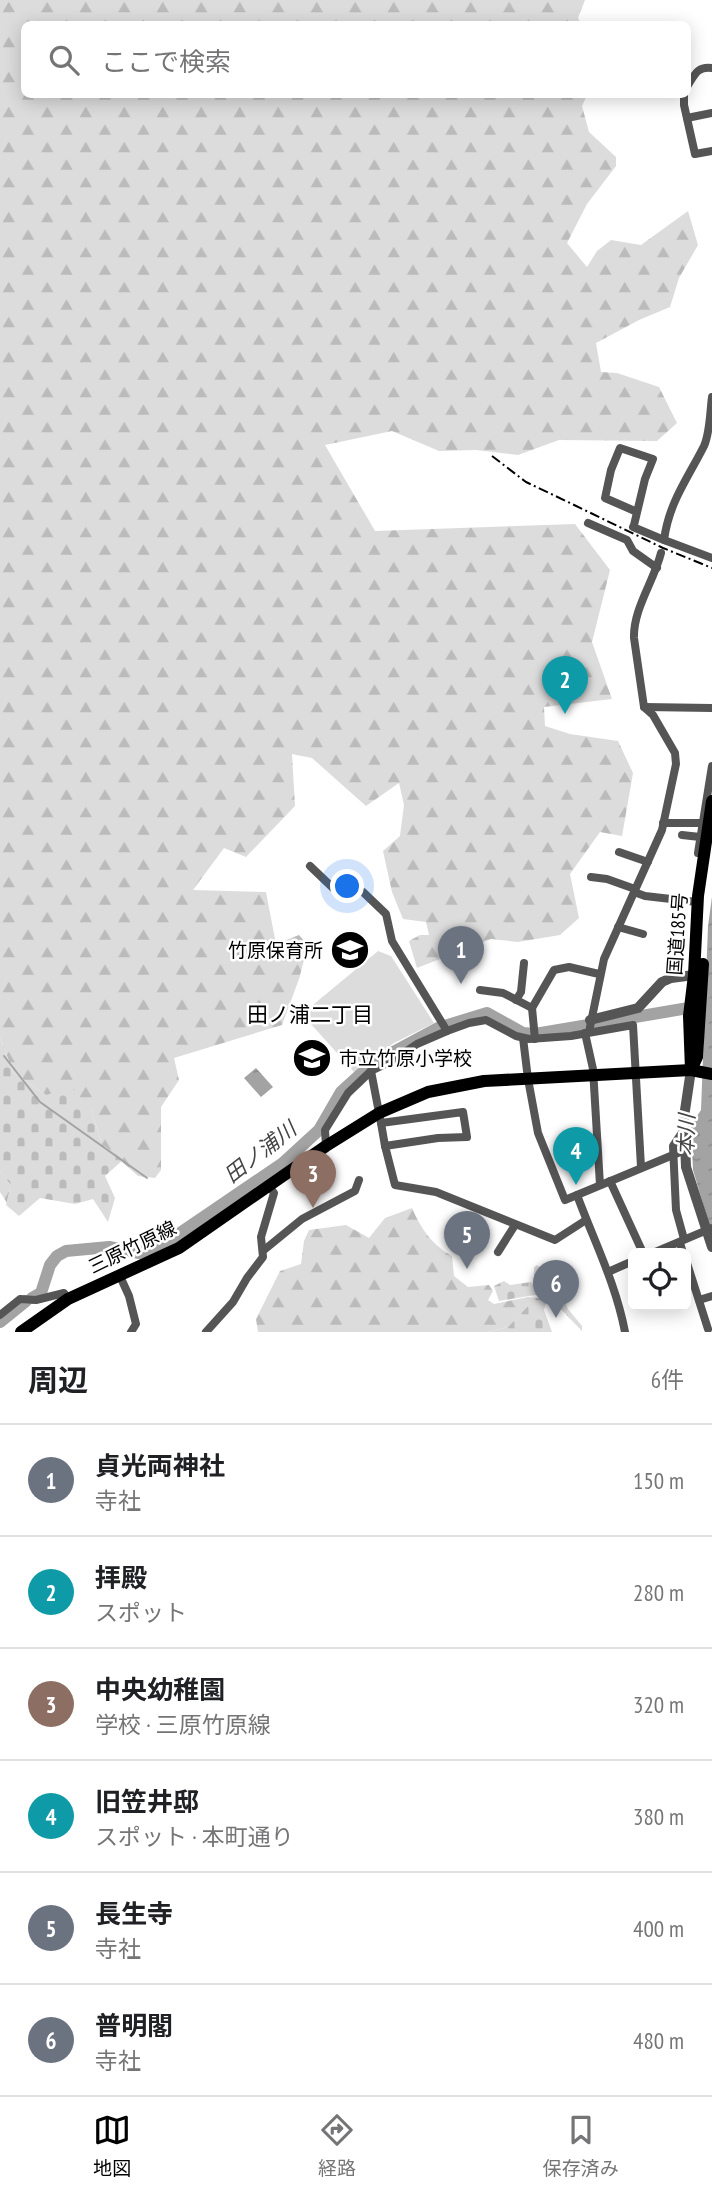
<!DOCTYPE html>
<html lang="ja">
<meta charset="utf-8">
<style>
body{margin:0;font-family:"PT Sans Narrow","Noto Sans JP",sans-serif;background:#f2f2f2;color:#202124}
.controls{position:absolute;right:21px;bottom:21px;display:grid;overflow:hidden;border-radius:10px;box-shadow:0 4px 18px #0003}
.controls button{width:63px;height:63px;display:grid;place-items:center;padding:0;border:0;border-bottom:2px solid #e0e0e0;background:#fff;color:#202124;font:35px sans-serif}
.you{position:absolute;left:348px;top:887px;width:24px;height:24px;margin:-18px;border:5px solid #fff;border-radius:50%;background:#1a73e8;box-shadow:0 0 0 10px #1a73e833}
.badge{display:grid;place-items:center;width:46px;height:46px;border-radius:50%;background:#000;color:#fff;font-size:23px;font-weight:700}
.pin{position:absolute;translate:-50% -58px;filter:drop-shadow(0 2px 4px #0008)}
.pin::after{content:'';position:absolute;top:37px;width:24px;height:21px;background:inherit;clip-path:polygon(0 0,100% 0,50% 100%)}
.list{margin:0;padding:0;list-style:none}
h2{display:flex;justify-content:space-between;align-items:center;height:91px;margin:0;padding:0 28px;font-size:30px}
h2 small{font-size:23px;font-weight:400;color:#757577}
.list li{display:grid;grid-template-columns:46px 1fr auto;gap:21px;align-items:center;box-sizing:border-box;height:112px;padding:0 28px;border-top:2px solid #e0e0e0}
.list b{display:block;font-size:26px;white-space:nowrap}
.list p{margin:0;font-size:23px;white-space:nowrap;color:#757577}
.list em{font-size:23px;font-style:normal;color:#757577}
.icon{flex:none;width:38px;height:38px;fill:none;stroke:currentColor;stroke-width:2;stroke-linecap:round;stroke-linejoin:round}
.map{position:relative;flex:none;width:712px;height:1332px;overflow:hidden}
.search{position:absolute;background:#fff;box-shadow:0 4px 18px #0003;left:21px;right:21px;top:21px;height:77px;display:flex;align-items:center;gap:18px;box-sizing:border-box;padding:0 24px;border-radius:10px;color:#757577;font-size:26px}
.sheet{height:763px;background:#fff}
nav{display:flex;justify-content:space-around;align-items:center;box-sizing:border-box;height:98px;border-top:2px solid #e0e0e0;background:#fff;font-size:19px;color:#757577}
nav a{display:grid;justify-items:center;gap:4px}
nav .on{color:#000}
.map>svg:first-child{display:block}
.forest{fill:url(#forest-firs)}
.cemetery{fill:url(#cemetery-stones)}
.garden{fill:#dcdcdc}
.water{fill:url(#water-ripples)}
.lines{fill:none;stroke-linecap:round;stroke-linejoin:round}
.stream{stroke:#a3a3a3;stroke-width:2}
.river{stroke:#a3a3a3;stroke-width:12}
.minor{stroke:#555;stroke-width:8}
.tertiary{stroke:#555;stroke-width:10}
.primary{stroke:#000;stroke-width:12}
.trunk{stroke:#000;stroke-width:12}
.rail{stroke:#000;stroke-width:2;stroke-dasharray:10 3.5 2 3.5;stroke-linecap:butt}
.labels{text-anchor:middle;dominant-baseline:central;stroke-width:5;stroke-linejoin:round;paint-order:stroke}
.street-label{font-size:19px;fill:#000;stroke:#fff}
.poi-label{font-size:19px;fill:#000;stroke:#fff;text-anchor:end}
.neighbourhood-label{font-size:21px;fill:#000;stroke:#fff}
.water-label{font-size:21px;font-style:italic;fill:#444;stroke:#fff}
</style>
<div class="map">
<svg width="712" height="1332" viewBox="0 0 712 1332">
<defs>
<pattern id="forest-firs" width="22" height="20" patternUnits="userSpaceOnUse" patternTransform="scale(1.75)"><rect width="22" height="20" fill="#dcdcdc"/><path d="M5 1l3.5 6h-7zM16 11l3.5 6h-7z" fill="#bbb"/></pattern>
<pattern id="cemetery-stones" width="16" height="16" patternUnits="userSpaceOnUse" patternTransform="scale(1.75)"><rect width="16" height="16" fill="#dcdcdc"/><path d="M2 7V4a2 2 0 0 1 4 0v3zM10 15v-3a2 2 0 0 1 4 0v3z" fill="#bbb"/></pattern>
<pattern id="water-ripples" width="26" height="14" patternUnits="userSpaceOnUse" patternTransform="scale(1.75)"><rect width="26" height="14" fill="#a3a3a3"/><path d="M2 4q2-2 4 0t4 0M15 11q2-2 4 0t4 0" fill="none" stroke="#8b8b8b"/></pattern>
</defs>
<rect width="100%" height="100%" fill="#fff"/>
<g class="forest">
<polygon points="0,0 585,0 578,18 581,24 24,24 24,94 587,95 582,106 589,132 616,157 616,166 587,204 567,243 587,267 597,251 611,240 641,245 688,211 698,245 679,278 670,307 639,320 596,343 601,372 617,373 659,387 677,423 657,441 559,440 518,455 476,450 439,451 392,431 325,445 375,531 575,524 610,570 592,642 612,699 544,707 545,726 570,734 618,741 633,773 622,836 600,832 570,874 579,918 560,935 518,942 491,939 417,968 409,941 420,935 429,935 426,922 403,919 392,892 383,851 400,836 404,805 399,783 366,806 312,758 292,754 295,806 246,857 224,848 193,890 266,892 276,944 299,935 308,945 299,979 282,1025 174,1058 179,1080 161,1107 161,1170 155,1178 138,1176 102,1144 91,1110 46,1095 13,1072 0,1037"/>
<polygon points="0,1171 11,1184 7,1203 0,1192"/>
<path d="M412,1208C421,1229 432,1245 452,1256L454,1276L468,1287L489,1285L493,1291L488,1300L494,1304L528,1297L534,1301L508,1327L487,1332H258L256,1319L280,1271L301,1264L304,1241L309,1230L346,1225L369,1238L385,1218Z"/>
<polygon points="537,1265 555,1281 568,1309 582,1326 582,1331 548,1296 550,1292 539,1289 534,1278 534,1267"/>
</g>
<g class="cemetery">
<polygon points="0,1037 13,1072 46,1095 72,1087 91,1110 102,1144 123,1160 105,1176 115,1198 108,1222 93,1199 75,1204 40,1198 19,1216 6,1205 11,1185 0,1171"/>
<polygon points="504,1281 510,1285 531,1282 541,1294 499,1301 494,1286"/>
<polygon points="527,1297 547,1299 544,1310 552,1332 487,1332 508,1327 533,1301"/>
</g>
<polygon class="garden" points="378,951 391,956 434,1023 394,1043 354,1072 302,1014"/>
<g class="water">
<polygon points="712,897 712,1234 693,1170 691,1125 701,1110 708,926"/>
<polygon points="256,1068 273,1087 261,1097 244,1078"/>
</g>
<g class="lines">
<polyline class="stream" points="4,1056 40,1102 147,1178"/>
<g class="river">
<polyline points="32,1298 41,1293 50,1265 57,1256 66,1251 109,1247 139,1253 164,1244 283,1163 319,1130 341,1092 373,1063 438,1028 487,1013 523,1033 535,1034 712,1004"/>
<polyline points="0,1322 26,1301"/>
</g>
<g class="minor">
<path d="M688,85C695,74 698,66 712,68"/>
<polyline points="684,94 684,105 695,154 712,151"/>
<polyline points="687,118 712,113"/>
<path d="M712,397C710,412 710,433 704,446C688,478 669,502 664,540L712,558"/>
<polyline points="637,512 605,498 611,470 620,448 653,459 645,479 634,525 633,527 664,540"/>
<polyline points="588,523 627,540 633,551 657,568"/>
<polyline points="644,707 712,708"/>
<polyline points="663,823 705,823"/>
<polyline points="682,835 700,837"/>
<polyline points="619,852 648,862"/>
<polyline points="698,853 712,766"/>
<polyline points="310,866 333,888 363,892 386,914 392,941 447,1031"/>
<polyline points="591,877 607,879 635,889"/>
<polyline points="634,892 645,896 697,902"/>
<polyline points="618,927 643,934"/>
<polyline points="480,990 503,993 532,1008 535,1039"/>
<polyline points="516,1000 521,992 524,963"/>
<polyline points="532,1008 554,970 569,967 599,974"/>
<path d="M589,1032L604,959L662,830L676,764L675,753L653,715L644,707L634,638C633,609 654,581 661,553"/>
<polyline points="585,1033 593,1069 600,1185"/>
<polyline points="523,1038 528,1079 538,1133 565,1200 685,1150"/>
<polyline points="371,1071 381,1123 463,1112 467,1137 438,1138 385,1146 395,1185 436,1192 555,1240 586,1220"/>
<polyline points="381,1123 385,1146"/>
<polyline points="683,1131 673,1146 676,1210 684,1239"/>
<polyline points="326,1146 325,1130 348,1093 371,1071 390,1062 417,1044 447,1031 469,1023 486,1020 516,1036 529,1039 571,1036 633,1025 641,1167"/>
<polyline points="610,1181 643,1253"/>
<path d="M577,1195C594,1241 616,1284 625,1332"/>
<polyline points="680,1243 683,1253"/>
<polyline points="264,1250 302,1219 355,1191 359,1180"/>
<polyline points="498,1252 515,1225"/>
<polyline points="653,1253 712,1228"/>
<polyline points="686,1260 708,1329"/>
<polyline points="608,1272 633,1261"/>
<polyline points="119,1274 129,1296 136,1324 131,1332"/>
<polyline points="699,1300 712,1296"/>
<polyline points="0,1315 20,1299 36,1300 64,1293 68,1299"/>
<polyline points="206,1332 233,1302 247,1278 263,1257 261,1237 274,1193 269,1186"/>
</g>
<g class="tertiary">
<polyline points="590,1020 638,1008 662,982 671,978 694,975"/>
<polyline points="691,1070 684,1117 686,1167 712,1247"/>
</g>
<polyline class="primary" points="21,1332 68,1299 179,1248 326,1146 379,1113 428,1092 484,1081 691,1070"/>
<g class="trunk">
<polyline points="691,1070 689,1016 694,975 698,896 712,801"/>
<polyline points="691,1070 697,1057 703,964"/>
<polyline points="691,1070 712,1074"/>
</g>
<polyline class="rail" points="492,456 526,482 568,502 663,548 712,568"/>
</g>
<defs>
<g id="school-disc" transform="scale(2.0125)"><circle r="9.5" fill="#000" stroke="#fff"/><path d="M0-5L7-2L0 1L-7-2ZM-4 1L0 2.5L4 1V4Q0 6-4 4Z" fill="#fff"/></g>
</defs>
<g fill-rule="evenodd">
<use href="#school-disc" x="350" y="950"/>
<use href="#school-disc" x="312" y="1058"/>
</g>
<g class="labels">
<g class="street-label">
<text transform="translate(677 934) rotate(-86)">国道185号</text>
<text transform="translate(132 1247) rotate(-26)">三原竹原線</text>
</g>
<g class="poi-label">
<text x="323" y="950">竹原保育所</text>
<text x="339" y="1058" text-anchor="start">市立竹原小学校</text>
</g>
<g class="neighbourhood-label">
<text x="310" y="1014">田ノ浦二丁目</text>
</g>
<g class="water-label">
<text transform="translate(686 1135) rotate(-88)">本川</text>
<text transform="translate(260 1152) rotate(-38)">田ノ浦川</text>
</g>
</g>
</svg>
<div class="controls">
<button><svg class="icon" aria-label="locate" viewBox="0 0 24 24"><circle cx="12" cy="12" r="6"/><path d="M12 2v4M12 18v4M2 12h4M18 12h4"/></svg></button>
</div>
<div class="you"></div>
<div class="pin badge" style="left:461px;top:984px;background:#6b7280">1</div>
<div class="pin badge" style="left:565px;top:714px;background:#0f9aa8">2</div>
<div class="pin badge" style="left:313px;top:1208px;background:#8d6e63">3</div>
<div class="pin badge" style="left:576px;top:1185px;background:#0f9aa8">4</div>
<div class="pin badge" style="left:467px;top:1269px;background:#6b7280">5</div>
<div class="pin badge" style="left:556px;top:1318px;background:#6b7280">6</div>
<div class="search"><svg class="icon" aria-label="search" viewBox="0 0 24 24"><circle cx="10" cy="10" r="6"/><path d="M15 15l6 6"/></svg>ここで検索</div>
</div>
<section class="sheet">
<h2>周辺<small>6件</small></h2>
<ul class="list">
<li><span class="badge" style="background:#6b7280">1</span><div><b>貞光両神社</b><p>寺社</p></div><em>150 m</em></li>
<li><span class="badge" style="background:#0f9aa8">2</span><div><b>拝殿</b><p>スポット</p></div><em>280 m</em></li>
<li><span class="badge" style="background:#8d6e63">3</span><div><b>中央幼稚園</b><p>学校 · 三原竹原線</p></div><em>320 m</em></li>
<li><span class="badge" style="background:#0f9aa8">4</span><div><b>旧笠井邸</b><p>スポット · 本町通り</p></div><em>380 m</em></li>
<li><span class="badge" style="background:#6b7280">5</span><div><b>長生寺</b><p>寺社</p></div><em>400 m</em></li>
<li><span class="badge" style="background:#6b7280">6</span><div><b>普明閣</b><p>寺社</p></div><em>480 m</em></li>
</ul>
</section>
<nav>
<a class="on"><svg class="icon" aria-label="map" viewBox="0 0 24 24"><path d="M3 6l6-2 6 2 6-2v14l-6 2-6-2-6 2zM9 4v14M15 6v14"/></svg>地図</a>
<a><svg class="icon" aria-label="directions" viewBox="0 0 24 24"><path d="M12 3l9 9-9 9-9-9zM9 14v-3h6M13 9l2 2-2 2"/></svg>経路</a>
<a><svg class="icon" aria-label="saved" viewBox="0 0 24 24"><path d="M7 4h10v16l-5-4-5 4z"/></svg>保存済み</a>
</nav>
